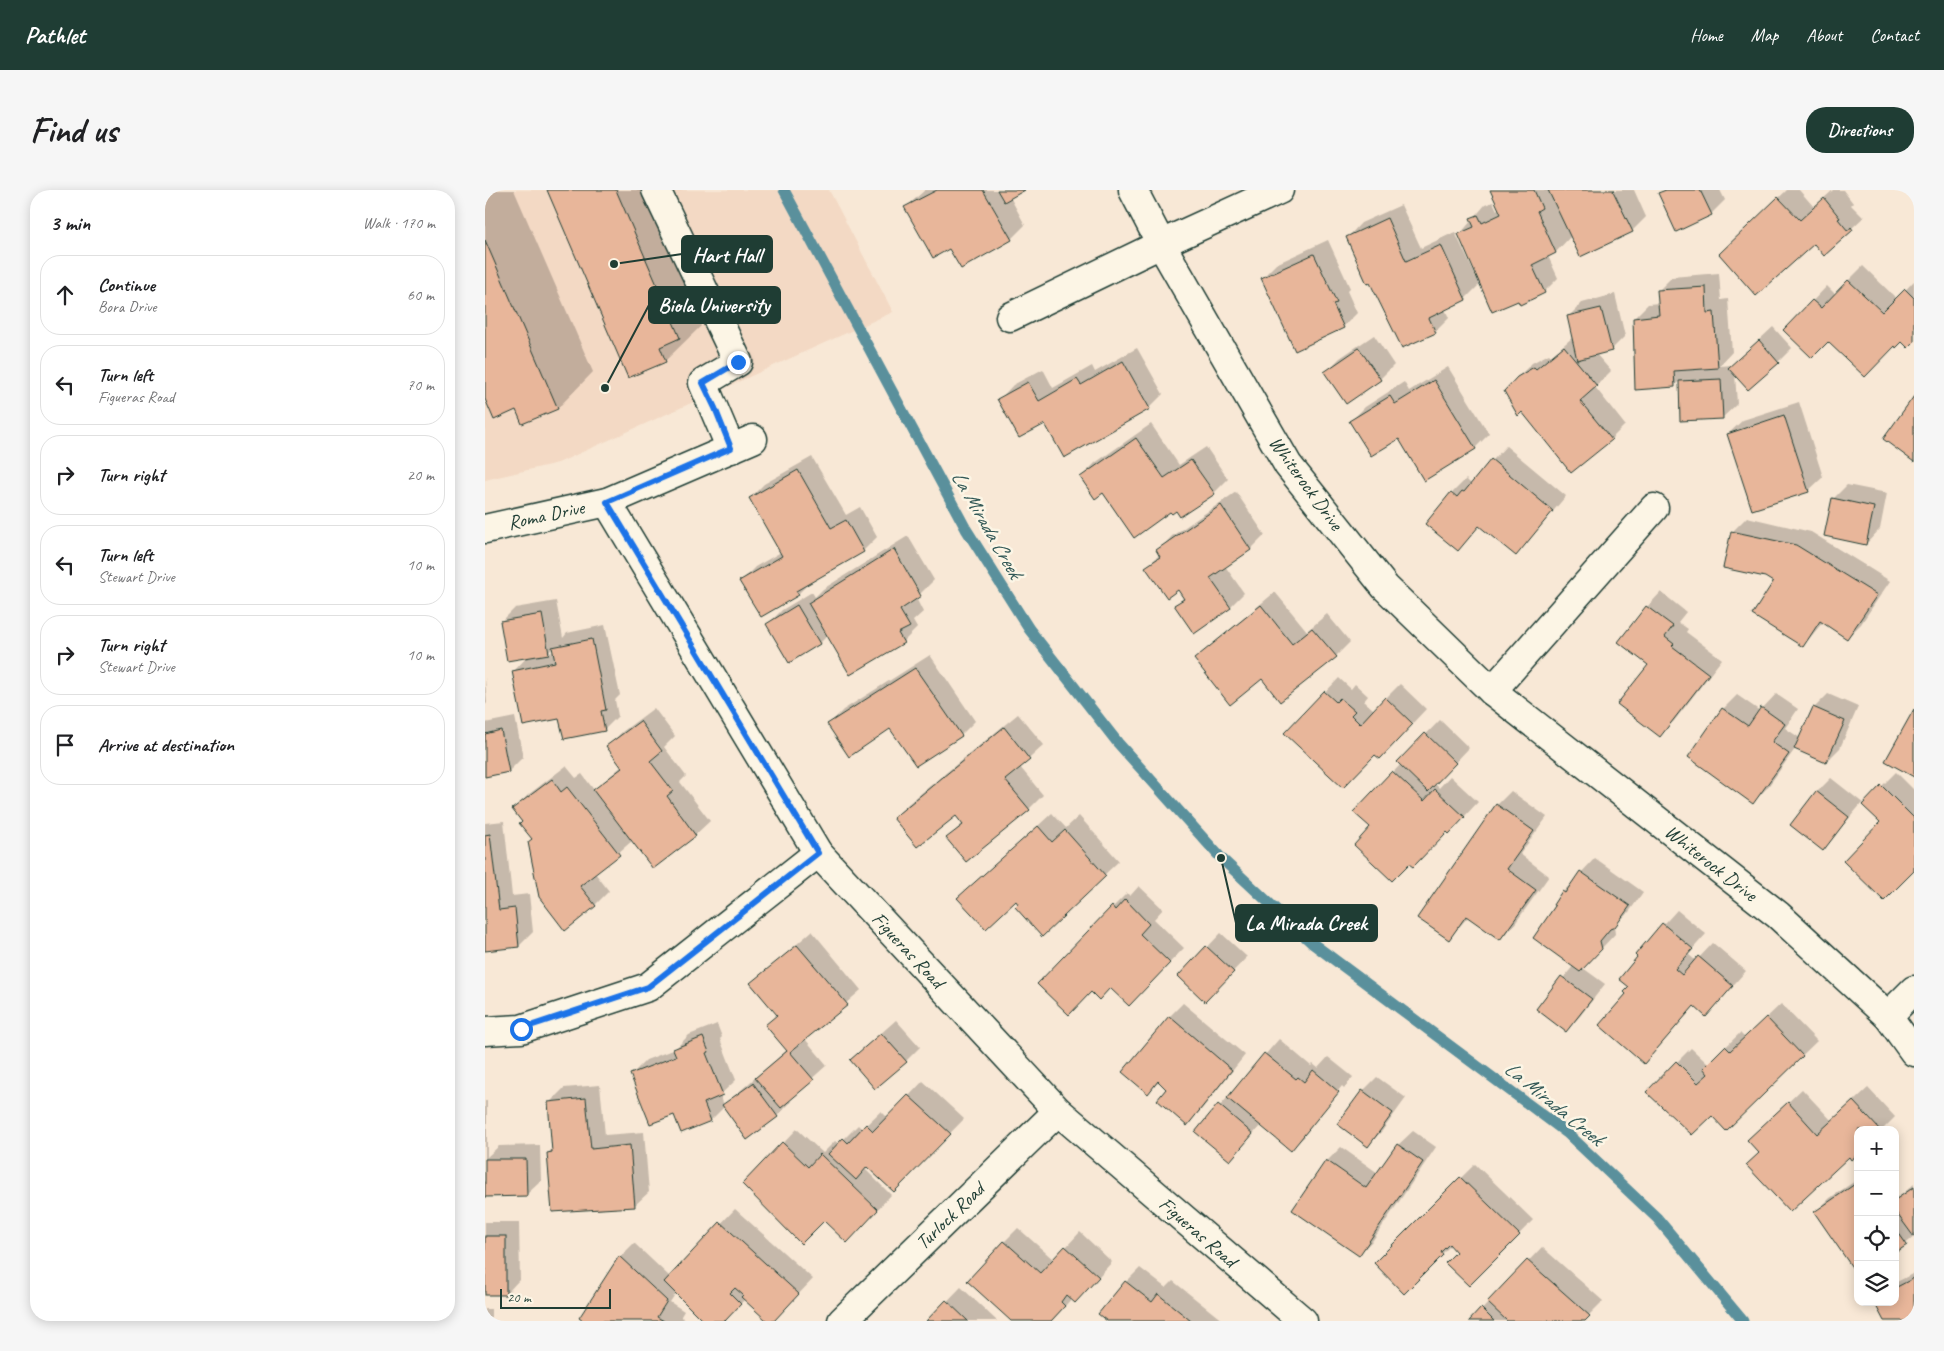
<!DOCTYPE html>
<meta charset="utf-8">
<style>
body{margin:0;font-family:Caveat,sans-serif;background:#f6f6f6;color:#202124}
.controls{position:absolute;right:15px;bottom:15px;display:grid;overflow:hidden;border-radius:10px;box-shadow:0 2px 12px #0003}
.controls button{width:45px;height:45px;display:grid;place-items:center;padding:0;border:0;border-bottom:1px solid #e0e0e0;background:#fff;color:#202124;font:25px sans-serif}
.scale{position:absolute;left:15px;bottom:12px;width:111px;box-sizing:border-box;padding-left:5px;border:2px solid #1f3d34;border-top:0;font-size:14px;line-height:18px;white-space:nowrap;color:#1f3d34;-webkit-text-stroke:4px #fcf5e5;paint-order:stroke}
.stop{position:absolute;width:15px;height:15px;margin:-11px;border:4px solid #1a73e8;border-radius:50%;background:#fff}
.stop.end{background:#1a73e8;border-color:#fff;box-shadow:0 1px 5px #0008}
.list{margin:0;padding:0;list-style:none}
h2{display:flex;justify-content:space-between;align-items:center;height:65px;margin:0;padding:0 20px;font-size:21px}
h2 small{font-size:16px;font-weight:400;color:#757577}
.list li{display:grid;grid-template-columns:32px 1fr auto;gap:15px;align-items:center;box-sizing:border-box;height:80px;margin:0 10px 10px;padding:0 10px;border:1px solid #e0e0e0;border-radius:20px}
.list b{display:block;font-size:19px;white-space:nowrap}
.list p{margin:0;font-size:16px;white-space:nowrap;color:#757577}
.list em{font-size:16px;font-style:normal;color:#757577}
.icon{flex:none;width:28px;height:28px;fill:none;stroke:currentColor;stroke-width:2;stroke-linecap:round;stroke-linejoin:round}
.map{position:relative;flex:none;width:1429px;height:1131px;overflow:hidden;border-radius:20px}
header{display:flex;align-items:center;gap:30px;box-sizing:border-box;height:70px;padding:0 25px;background:#1f3d34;color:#fff}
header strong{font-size:24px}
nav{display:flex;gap:28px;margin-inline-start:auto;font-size:18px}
.intro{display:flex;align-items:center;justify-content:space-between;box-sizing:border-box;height:120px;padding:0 30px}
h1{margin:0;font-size:35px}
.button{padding:12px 22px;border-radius:20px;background:#1f3d34;color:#fff;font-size:18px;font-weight:700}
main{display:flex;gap:30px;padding:0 30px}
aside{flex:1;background:#fff;border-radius:20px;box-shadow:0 2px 12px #0003}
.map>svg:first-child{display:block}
.built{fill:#f3d9c4}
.shadow{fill:#0003;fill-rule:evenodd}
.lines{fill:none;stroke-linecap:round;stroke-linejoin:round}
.stream{stroke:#5a909c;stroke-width:11}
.building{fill:#e8b69a;stroke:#1f3d34}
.minor-casing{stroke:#1f3d34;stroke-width:31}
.minor{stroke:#fcf5e5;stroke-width:28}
.route{stroke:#1a73e8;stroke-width:6}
.labels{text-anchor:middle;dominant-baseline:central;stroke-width:5;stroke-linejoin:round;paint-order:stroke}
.street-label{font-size:20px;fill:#1f3d34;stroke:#fcf5e5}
.water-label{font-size:21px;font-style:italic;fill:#335957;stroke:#fcf5e5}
.leader{fill:none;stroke:#1f3d34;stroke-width:2}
.callout-dot{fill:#1f3d34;stroke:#fcf5e5;stroke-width:2}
.callout{fill:#1f3d34;stroke:#1f3d34;stroke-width:2}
.callout-label{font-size:21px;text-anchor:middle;font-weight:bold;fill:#fff}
</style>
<header>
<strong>Pathlet</strong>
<nav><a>Home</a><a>Map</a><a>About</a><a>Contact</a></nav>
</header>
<div class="intro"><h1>Find us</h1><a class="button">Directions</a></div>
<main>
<aside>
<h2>3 min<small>Walk · 170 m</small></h2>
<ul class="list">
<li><svg class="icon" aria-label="ahead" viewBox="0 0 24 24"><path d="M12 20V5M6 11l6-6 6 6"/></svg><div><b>Continue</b><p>Bora Drive</p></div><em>60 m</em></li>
<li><svg class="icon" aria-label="left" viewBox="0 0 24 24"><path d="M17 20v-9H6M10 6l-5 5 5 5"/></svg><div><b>Turn left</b><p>Figueras Road</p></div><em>70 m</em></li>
<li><svg class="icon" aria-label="right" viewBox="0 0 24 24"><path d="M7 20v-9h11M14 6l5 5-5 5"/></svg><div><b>Turn right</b></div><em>20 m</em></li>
<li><svg class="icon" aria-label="left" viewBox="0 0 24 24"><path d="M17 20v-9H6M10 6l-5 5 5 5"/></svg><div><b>Turn left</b><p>Stewart Drive</p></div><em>10 m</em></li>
<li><svg class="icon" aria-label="right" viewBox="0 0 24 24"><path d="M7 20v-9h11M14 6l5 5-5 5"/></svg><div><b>Turn right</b><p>Stewart Drive</p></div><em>10 m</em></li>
<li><svg class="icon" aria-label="arrive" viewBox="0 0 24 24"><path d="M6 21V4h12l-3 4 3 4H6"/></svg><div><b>Arrive at destination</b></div></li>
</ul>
</aside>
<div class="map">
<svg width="1429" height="1131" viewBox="0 0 1429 1131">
<rect width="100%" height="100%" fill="#f8e8d6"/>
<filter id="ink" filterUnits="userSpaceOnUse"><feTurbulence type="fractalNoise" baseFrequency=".02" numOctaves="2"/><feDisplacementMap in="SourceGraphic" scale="10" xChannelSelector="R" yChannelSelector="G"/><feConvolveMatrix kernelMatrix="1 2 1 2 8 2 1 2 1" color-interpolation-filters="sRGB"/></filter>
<g filter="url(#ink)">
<polygon class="built" points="0,0 344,0 408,122 73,273 0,290"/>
<g class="shadow">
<polygon points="0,0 29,0 108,182 73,218 38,232 32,219 0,206"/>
<polygon points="63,0 181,0 230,112 213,129 216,136 180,171"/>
<polygon points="440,0 538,0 525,7 540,35 526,49 465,57 421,17"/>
<polygon points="1007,0 1149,0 1161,27 1147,41 1086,46 1071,62 1063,66 1073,88 1059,102 1034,109 996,93 980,109 960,119 964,128 950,142 862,48 876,33 916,15 936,58 970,42 991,87 993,86 975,44 1000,15 1008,12 1012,20 1015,18"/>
<polygon points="1179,0 1235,0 1240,10 1226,24 1175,4"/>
<polygon points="1302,0 1314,0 1329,17 1348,0 1358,0 1368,13 1366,15 1378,27 1381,25 1339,64 1329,52 1249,50"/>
<polygon points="843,50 865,98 862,101 872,123 858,137 777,88 791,74"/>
<polygon points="1378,76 1412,109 1429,91 1429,150 1343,151 1300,140 1342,96 1350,104"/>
<polygon points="1234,83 1236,110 1243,109 1247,162 1234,176 1247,175 1288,137 1307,158 1293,172 1250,184 1252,214 1237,228 1197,229 1195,190 1190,195 1149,128 1163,114 1174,113 1173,101 1187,87"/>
<polygon points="1130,104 1140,146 1126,160 1111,164 1126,181 1110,197 1140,235 1126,249 1032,188 1047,173 1064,164 1066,166 1088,147 1083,127 1097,113"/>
<polygon points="889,145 909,175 895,189 841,182 855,168"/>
<polygon points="652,158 678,204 664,218 560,232 514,210 528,195 558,179 568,198 607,176 610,182"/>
<polygon points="963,177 1004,244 990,258 914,248 866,231 880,217 919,192 924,201"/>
<polygon points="1314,212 1338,287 1323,301 1243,244 1258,230"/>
<polygon points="666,234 694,275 721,257 743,289 729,303 686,321 619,301 596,287 610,273"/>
<polygon points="1021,256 1081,306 1031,365 995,335 973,359 967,303 981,289 986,294"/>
<polygon points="327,267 361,325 375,317 392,347 378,361 326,391 313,404 256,391 270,377 296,362 265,308 279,294"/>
<polygon points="1362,295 1402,303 1395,339 1381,354 1348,309"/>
<polygon points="751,302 780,345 766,359 740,376 759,403 745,417 691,415 699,407 693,398 662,377 675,364 673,361 687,346"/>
<polygon points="1262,327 1326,342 1405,391 1376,434 1362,448 1338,432 1318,456 1289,392 1280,386 1240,377 1248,341"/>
<polygon points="423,346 449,390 431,408 438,422 428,431 432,438 418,452 343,445 335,453 304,471 283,434 297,420 327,402 330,407 338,399"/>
<polygon points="790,402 822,441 842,424 865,452 851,466 777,488 710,469"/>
<polygon points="1176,402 1201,422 1193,432 1203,439 1201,442 1237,469 1189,531 1175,545 1164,474 1162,417"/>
<path d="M71,411L78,448L82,443L120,435L135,505L130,510L133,526L119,540L75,528L29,481L43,466L16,432L30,418ZM68,458L69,462L63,463Z"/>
<polygon points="445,465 490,531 476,545 406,537 344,534 358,520"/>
<polygon points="0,487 2,513 0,515"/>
<polygon points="854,488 866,499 870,494 883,506 879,511 889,520 915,494 941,519 909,553 890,563 801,543"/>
<polygon points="1291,504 1313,519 1300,538 1315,548 1329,518 1343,504 1373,517 1355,558 1341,572 1310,559 1282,598 1268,612 1238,519 1252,505 1275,521"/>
<polygon points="169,518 190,546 179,557 201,586 195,592 225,631 210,645 168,677 148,650 110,683 124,701 110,715 48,649 29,619 43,605 81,576 91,588 97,584 109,600 137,576 123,556 137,542"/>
<polygon points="533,524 559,555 535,577 558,605 544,619 463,648 478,633 471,624 409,628 423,614"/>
<polygon points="30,527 38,567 24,581 0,586 0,533"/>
<polygon points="955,530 984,558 950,594 954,598 965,586 993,612 978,628 962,641 887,637 870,622 916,574 914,572"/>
<polygon points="1411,582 1429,600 1429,680 1397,632 1377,613 1338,659 1332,602 1346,588 1379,614"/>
<polygon points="1026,601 1062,627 1035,664 1064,686 1029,735 1015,749 984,726 964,748 1012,615"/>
<polygon points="567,623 581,638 594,626 634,671 586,716 535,714 531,709 474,708"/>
<polygon points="19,631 27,706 44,704 48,742 34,756 0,760 0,633"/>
<polygon points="1110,668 1158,702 1144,722 1129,736 1130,744 1098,778 1120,794 1095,826 1081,840 1053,819 1089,775 1072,716 1078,702"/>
<polygon points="654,696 678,719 669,729 699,758 644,814 625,796 607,801 628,717 642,703 645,706"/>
<polygon points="1192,720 1221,744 1203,764 1211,771 1228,753 1261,781 1221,825 1210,815 1159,872 1143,804 1154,767 1152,764"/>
<polygon points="327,741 376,800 320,849 342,875 304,909 306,912 292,926 240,916 226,930 189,923 147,884 161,870 190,859 204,845 232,834 237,847 235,849 251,890 235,905 239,915 302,860 282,835 293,824 267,793"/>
<polygon points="736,743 762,767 734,796 695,786"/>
<polygon points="698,813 760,865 716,920 702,934 683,898 675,891 663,902 684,827"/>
<polygon points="1296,814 1332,851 1241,939 1192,872 1206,858 1223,874 1255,843 1260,848"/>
<polygon points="411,830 435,857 421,871 366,870"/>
<polygon points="794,849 826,876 828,874 833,878 843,867 868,887 859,898 857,896 817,946 820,946 806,959 776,935 745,970 712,942"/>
<polygon points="892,887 921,908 897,941 883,955 878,901"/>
<polygon points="438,891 479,929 423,986 383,976 380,979 406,1005 376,1037 339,1029 316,1053 259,994 312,939 338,963 350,951 354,954 373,935 377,939 396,921 403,928"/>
<polygon points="115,895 120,945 159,942 164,1002 149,1016 110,1020 63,963 68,958 65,912 79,898"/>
<polygon points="1383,898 1410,927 1397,940 1373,940 1365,966 1275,963 1278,936 1317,899 1347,931"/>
<polygon points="0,911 2,911 2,967 14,956 55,955 56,991 41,1005 0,971"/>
<polygon points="928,941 951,957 888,1050 874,1064 842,971 856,957 893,983 913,955"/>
<polygon points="990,974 1048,1030 984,1095 973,1062 966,1055 919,1102 890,1073"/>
<polygon points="1373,989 1373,1084 1331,1022 1345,1008"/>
<polygon points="1429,994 1429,1047 1410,1062 1410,1004 1413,1008"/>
<polygon points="250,1019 328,1089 288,1131 284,1131 260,1109 239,1131 220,1131 191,1103 185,1112 199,1121 196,1126 201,1131 100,1131 135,1067 149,1053 185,1087"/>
<polygon points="0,1032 34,1032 35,1089 21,1104 0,1104"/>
<polygon points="533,1038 569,1070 595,1042 627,1072 604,1097 587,1108 567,1131 528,1131 519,1052"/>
<polygon points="1057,1057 1118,1111 1098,1131 986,1131"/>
<polygon points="655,1078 681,1098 688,1091 738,1131 624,1131 641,1092"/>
<polygon points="1429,1083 1429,1131 1401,1131 1410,1112 1410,1093"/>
<polygon points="476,1097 512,1131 443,1131"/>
<rect x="0" y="1119" width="6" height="12"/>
</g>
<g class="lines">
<polyline class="stream" points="299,0 481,339 544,439 633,553 736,668 827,753 1082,943 1172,1028 1258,1131"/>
</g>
<g class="building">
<polygon points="62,0 131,0 195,148 175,157 181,172 143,188"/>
<polygon points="452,0 498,0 527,50 476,79 464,59 448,68 419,17"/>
<polygon points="512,0 540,0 519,12"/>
<polygon points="1005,0 1049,0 1057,18 1052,21 1071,63 1047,75 1060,103 1035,115 1033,111 1007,122 973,44 989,37 985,28 993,25 997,33 1016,24"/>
<polygon points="1063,0 1130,0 1128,1 1148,42 1095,67"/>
<polygon points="1181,0 1215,0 1227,25 1191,42 1173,3"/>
<polygon points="1293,7 1315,30 1339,8 1355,28 1353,29 1363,41 1366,37 1368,40 1339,66 1329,54 1271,106 1234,64"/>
<polygon points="902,28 921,71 956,55 981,110 944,128 951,143 917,158 885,93 882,94 861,47"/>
<polygon points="0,50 73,219 37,234 31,220 9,230 0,209"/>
<polygon points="829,64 852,113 848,114 859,138 810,161 776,88"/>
<polygon points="1363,90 1397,122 1420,99 1429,108 1429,152 1423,158 1417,152 1411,158 1410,156 1380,187 1343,152 1327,168 1298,140 1327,110 1336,118"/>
<polygon points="1221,97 1222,123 1229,122 1233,178 1189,181 1190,197 1150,200 1148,128 1174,125 1172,100"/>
<polygon points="1116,118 1127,161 1092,170 1082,126"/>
<polygon points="1274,150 1294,173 1263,200 1243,178"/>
<polygon points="1079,156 1112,196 1095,211 1127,250 1086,283 1037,222 1033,226 1019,201 1032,187 1049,177 1051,179"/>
<polygon points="874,158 896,190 861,214 839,182"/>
<polygon points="638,171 665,219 579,268 560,234 534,248 512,209 543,192 554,211 592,189 596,195"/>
<polygon points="1236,189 1238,229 1195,231 1194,191"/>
<polygon points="949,190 991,259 939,291 914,249 886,266 864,231 905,206 910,214"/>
<polygon points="1429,206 1429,272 1398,249"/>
<polygon points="1299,225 1324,302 1267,320 1242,244"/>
<polygon points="651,248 679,288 706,270 730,304 695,327 691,321 687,324 685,322 649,348 618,303 610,309 595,287"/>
<polygon points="1006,269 1068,321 1031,366 994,336 973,361 940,334 966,302 972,307 977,301 979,302"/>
<polygon points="313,280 346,338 361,330 379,362 311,401 314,405 276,427 254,391 297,366 264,308"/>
<polygon points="1347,308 1389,317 1381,355 1339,346"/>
<polygon points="736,315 766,360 725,388 746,418 709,444 689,415 699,409 693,400 682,408 660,377 675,367 671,360"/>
<polygon points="1246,341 1311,355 1392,405 1362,449 1335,431 1318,457 1267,425 1288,392 1280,387 1238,378"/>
<polygon points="409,359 436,406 415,420 425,437 413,443 419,453 365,485 323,413"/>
<polygon points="312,415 335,454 304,473 281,434"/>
<polygon points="776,415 807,454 827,438 852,467 795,512 777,489 745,515 709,469"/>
<polygon points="1161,416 1188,436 1180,447 1189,454 1187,456 1224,484 1175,547 1132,514 1163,475 1133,452"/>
<polygon points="57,424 64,464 22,471 15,431"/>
<polygon points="107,449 121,520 116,521 120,541 79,549 74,529 38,536 27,481 70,472 67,457"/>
<polygon points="430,478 477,546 431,576 405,539 364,567 342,534"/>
<polygon points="839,501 851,512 855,508 870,521 866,525 875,534 900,507 928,534 895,569 890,565 858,598 799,543"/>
<polygon points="1276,517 1300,534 1287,552 1304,564 1268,614 1203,567 1237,518 1263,536"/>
<polygon points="1328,517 1360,531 1341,573 1309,559"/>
<polygon points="1429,519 1429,587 1400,571"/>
<polygon points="155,531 177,561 165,571 188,601 182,606 211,646 168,679 108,600 137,578 121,556"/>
<polygon points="519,537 545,570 520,590 545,620 481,672 461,648 478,635 471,626 432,657 408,628"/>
<polygon points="16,540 24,582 0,587 0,544"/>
<polygon points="940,543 971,573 943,602 912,572"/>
<polygon points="907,581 939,611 950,599 980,627 964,644 962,642 928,677 924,674 907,691 869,655 885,637 868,622"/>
<polygon points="67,589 76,602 82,597 135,665 95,696 111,716 80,741 54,707 43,652 47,649 34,633 37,632 27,619"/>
<polygon points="1396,595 1429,628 1429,681 1399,711 1358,671 1395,632 1377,615"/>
<polygon points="1331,601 1364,627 1338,661 1305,635"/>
<polygon points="1011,614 1049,641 1022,679 1051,700 1015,750 981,726 964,750 932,728"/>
<polygon points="553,636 567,652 580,640 621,686 557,747 530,717 533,714 531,711 501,739 472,708"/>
<polygon points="5,644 14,720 30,718 34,757 0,761 0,645"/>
<polygon points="1095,681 1145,716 1130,737 1125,739 1115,751 1117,759 1095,782 1048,748 1070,716 1068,715 1077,701 1080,703"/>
<polygon points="640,709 664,734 655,744 685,773 644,816 625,798 614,810 606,802 584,825 552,794 627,716 630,720"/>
<polygon points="1177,733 1208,759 1190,779 1197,785 1213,766 1248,796 1221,827 1209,816 1159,874 1114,835 1141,804 1139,802 1144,797 1134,789 1152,767 1150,765"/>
<polygon points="312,755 363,815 305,862 329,890 296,918 270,888 302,861 280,835 292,825 265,793"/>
<polygon points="721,756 749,782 720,812 693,786"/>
<polygon points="1076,786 1107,809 1081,842 1051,819"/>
<polygon points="684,826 747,880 702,936 672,910 681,899 673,891 663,904 637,882"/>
<polygon points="1281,827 1318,866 1241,941 1227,926 1207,945 1161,902 1191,871 1213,893 1223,884 1218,878 1240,856 1245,861"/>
<polygon points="396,843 422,872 390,899 365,870"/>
<polygon points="218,847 224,862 221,863 238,905 219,913 226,931 196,943 189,925 165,934 145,884 191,866 188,859"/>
<polygon points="779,863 811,889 813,887 819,892 828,880 854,902 806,961 742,908"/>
<polygon points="268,893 293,927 262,950 237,915"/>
<polygon points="877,900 908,923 883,957 852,934"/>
<polygon points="423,905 466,944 409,1002 382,977 371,990 343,964 358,948 363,953 381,934 388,941"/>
<polygon points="101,908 106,959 145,955 150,1017 67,1022 62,963 67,962 63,912"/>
<polygon points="1368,911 1395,940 1373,940 1373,964 1366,970 1364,967 1305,1022 1261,975 1274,963 1262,950 1303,912 1332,944"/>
<polygon points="733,914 768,944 745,971 710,942"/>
<polygon points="297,952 323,977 335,964 393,1020 362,1053 339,1031 316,1054 257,994"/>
<polygon points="912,954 938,972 874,1066 807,1020 841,970 881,998"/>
<polygon points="0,969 41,969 42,1006 0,1007"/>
<polygon points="975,987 1035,1045 984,1096 960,1073 971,1062 964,1054 956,1062 958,1065 919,1104 889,1073"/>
<polygon points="1373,992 1373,1086 1329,1022"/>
<polygon points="1429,997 1429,1047 1410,1021 1410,1010"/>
<polygon points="235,1032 314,1104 289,1131 282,1131 256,1107 258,1105 250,1098 245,1103 256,1114 240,1131 218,1131 179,1092"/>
<polygon points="1410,1038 1422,1055 1410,1063"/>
<rect x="0" y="1046" width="21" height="59"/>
<polygon points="519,1051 555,1083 580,1056 614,1087 590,1113 581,1105 576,1112 580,1116 566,1131 526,1131 482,1091"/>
<polygon points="134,1066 182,1111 172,1127 179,1131 98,1131 94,1128"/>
<polygon points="1042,1070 1105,1126 1100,1131 1022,1131 1002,1112"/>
<polygon points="1429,1088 1429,1131 1399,1131 1389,1112 1410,1112 1410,1098"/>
<polygon points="640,1091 667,1112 673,1104 706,1131 622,1131 613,1124"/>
<polygon points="461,1110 483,1131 441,1131"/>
<polygon points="996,1118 1009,1131 984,1131"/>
</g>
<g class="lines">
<g class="minor-casing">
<g id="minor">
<polyline points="171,0 253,172 218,193 246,259"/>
<polyline points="648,0 676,54 803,275 900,397 1007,501 1293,725 1403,826 1429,862"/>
<polyline points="525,127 676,54 794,0"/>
<polyline points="122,312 333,663 573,921 818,1131"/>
<polyline points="0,339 122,312 268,249"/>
<polyline points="1007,501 1169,318"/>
<polyline points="1403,826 1429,800"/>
<polyline points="0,841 36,839 163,797 333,663"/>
<polyline points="357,1131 573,921"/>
</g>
</g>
<use href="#minor" class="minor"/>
</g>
</g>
<g class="lines" filter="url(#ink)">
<polyline class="route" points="36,839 163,797 333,663 122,312 246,258 230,218 218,193 253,172"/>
</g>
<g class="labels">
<g class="street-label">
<text transform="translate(821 293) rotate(54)">Whiterock Drive</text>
<text transform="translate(61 325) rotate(-12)">Roma Drive</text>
<text transform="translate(1226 673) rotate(38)">Whiterock Drive</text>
<text transform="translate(423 760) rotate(47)">Figueras Road</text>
<text transform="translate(465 1026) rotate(-44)">Turlock Road</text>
<text transform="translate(713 1042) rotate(41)">Figueras Road</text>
</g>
<g class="water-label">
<text transform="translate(502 334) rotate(60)">La Mirada Creek</text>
<text transform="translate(1069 913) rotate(39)">La Mirada Creek</text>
</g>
</g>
<path class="leader" d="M129 74L197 64M120 198L164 115M736 668L751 733"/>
<g class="callout-dot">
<circle cx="129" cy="74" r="5"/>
<circle cx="120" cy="198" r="5"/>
<circle cx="736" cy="668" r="5"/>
</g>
<g class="callout">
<rect x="197" y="46" width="90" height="36" rx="5"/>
<rect x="164" y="97" width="131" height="36" rx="5"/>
<rect x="751" y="715" width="141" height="36" rx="5"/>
</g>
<g class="callout-label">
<text x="242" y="72">Hart Hall</text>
<text x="229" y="122">Biola University</text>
<text x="821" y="740">La Mirada Creek</text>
</g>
</svg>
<div class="controls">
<button>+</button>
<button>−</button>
<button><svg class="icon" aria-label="locate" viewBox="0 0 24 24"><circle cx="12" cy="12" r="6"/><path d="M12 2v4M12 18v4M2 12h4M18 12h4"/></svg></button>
<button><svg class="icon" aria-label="layers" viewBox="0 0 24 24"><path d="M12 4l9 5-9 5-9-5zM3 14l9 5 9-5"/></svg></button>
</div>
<div class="scale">20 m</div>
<div class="stop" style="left:36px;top:839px"></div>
<div class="stop end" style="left:253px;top:172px"></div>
</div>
</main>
